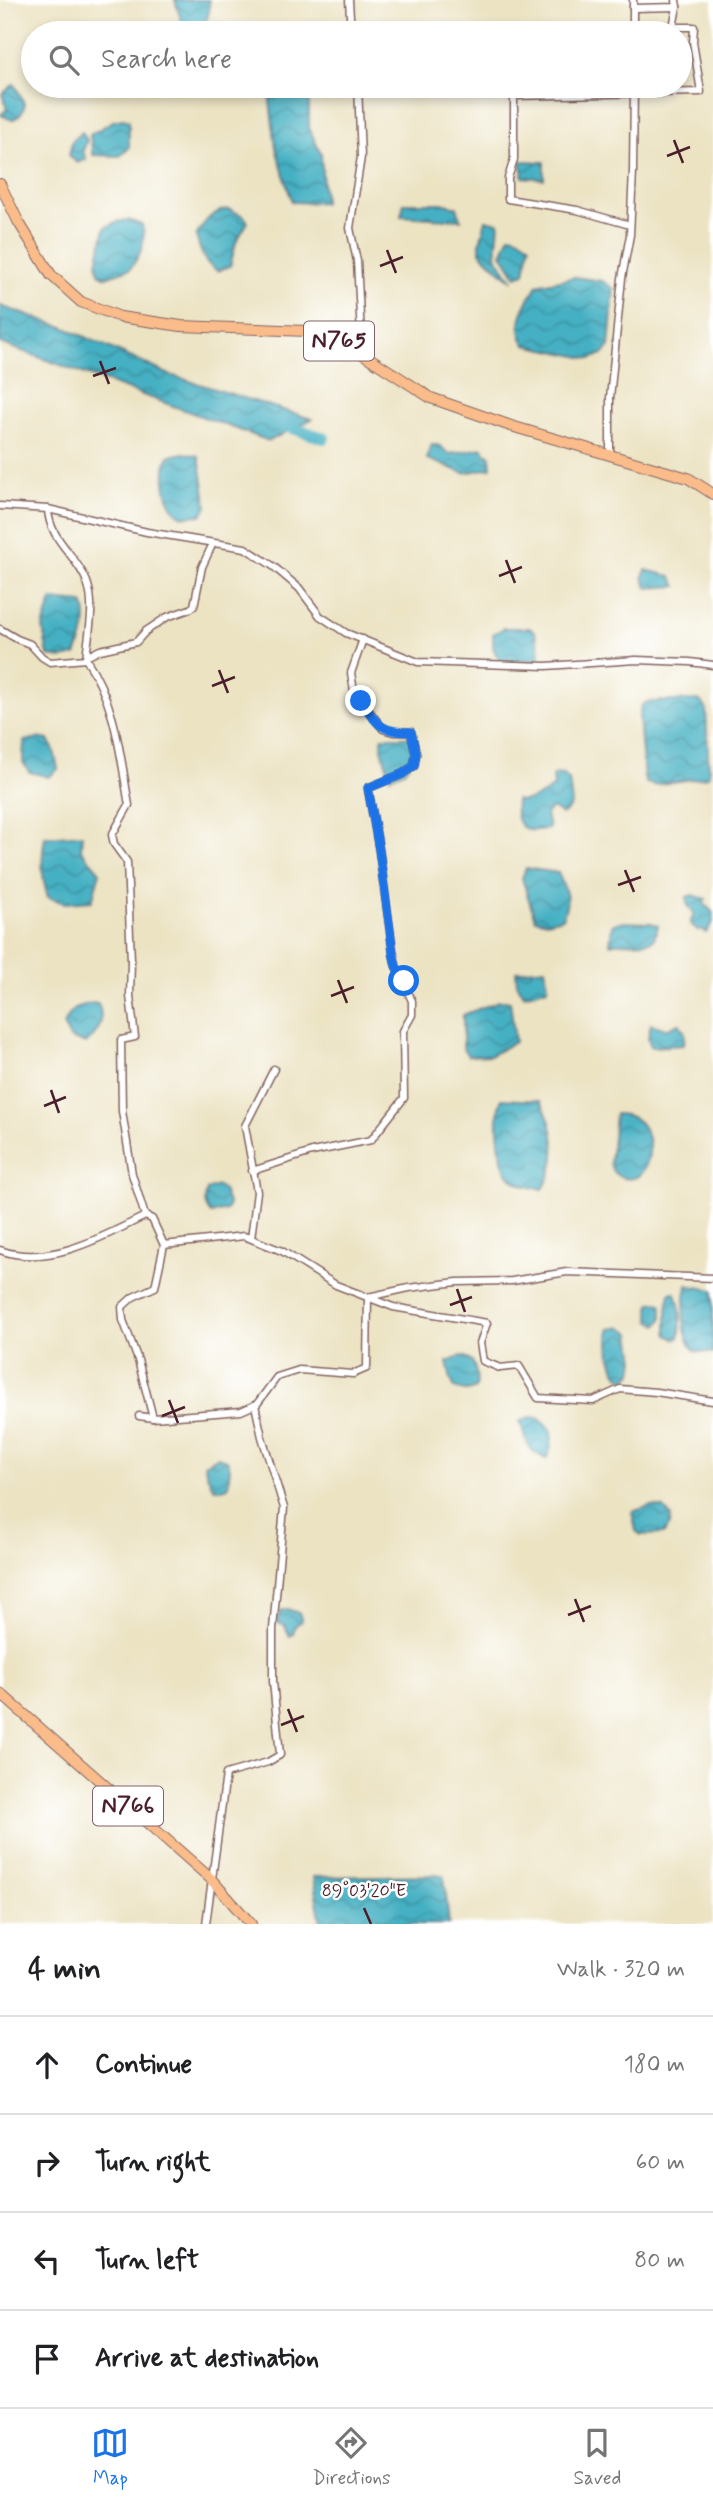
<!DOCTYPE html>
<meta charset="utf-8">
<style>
body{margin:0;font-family:Mynerve,sans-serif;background:#f6f6f6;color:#202124}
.stop{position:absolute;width:21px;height:21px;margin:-16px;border:5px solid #1a73e8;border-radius:50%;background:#fff}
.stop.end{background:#1a73e8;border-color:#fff;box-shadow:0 2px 7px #0008}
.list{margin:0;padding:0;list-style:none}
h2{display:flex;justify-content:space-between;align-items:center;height:91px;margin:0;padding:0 28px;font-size:30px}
h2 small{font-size:23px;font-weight:400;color:#757577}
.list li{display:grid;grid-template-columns:46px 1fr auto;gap:21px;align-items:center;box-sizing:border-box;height:98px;padding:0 28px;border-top:2px solid #e0e0e0}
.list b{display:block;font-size:26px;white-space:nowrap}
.list em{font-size:23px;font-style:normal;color:#757577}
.icon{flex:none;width:38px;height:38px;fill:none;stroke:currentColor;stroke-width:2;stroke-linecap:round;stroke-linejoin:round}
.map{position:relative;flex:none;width:713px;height:1924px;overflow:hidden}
.search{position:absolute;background:#fff;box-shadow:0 4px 10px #0003;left:21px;right:21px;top:21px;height:77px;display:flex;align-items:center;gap:18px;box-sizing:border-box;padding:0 24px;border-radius:38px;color:#757577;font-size:26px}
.sheet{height:483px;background:#fff}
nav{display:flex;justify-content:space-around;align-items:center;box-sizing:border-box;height:98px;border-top:2px solid #e0e0e0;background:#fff;font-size:19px;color:#757577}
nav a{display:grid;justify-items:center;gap:4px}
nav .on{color:#1a73e8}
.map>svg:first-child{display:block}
.water{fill:url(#water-waves);stroke:#476877;stroke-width:2}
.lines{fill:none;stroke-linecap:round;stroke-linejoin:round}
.river{stroke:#44b0c3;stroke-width:12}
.minor-casing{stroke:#836460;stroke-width:9}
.trunk-casing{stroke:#836460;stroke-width:12}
.minor{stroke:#fff;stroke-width:6}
.trunk{stroke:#fabc8b;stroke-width:10}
.route{stroke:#1a73e8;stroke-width:9}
.ticks{fill:none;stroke:#4a1f2b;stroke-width:2.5}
.labels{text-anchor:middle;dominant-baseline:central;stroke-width:5;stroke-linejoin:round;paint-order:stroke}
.shield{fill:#fff;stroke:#80626b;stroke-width:2}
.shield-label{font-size:23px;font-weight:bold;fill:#4a1f2b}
.ticks-label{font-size:18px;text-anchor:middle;fill:#4a1f2b;stroke:#fff;stroke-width:5;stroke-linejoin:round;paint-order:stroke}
</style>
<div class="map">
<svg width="713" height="1924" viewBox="0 0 713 1924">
<defs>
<pattern id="water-waves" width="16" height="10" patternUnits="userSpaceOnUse" patternTransform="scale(1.75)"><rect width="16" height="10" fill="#44b0c3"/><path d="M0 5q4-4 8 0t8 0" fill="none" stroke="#3b8f9f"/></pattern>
</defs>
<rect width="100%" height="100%" fill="#fff"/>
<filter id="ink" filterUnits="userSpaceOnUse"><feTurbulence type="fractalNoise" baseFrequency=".0143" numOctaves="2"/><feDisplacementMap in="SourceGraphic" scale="14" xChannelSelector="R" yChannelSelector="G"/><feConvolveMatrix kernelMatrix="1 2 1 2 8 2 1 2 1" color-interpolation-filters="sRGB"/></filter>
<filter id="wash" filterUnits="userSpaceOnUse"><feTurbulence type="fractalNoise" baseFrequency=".00686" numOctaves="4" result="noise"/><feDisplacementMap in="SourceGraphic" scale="28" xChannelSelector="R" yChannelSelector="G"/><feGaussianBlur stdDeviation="1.57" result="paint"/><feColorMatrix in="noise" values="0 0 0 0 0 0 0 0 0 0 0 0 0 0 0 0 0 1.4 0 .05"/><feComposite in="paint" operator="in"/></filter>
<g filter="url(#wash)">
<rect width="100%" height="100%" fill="#ece3c3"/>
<g class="water">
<path d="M175,0H209C210,15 208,24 193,31L181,20Z"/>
<path d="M14,84C21,98 34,109 12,120L1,115L7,109L2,94Z"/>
<polygon points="268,86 309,86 309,128 321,154 324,203 292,202 276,148"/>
<polygon points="123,119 129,121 129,148 120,156 93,155 90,135 113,121"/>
<polygon points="82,132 87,140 83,151 86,159 77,163 69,155 72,141"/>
<polygon points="521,161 544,162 544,179 523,177"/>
<polygon points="404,203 442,203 457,207 461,220 401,216"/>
<path d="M228,209L244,216L248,222L236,242L230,266L218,271C203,263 201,252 196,236C205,221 211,212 228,209Z"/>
<path d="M128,220L142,225C147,243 140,255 130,269L106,277L99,273L97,262L105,228L116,222Z"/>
<polygon points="486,220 499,223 496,256 513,281 502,273 480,252 480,243"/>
<polygon points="510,235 518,237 530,245 525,273 516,276 502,254"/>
<path d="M575,277L602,281L614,289L609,347L605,353L591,359L526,345C511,324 526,305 537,285Z"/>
<polygon points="0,306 63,327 170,375 312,419 269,441 0,343"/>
<polygon points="432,444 440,446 449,454 483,448 485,453 490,455 491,468 464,473 427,459"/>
<path d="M184,453L199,456L207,507L201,515C196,515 188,517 184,516C165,511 160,470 169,456Z"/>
<polygon points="646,570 671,576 677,586 647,588 643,576"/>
<path d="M52,600L83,603C90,617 82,641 76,655L63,658L48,656L43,627Z"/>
<polygon points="504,628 530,628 535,632 540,651 539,658 534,661 500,661 493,648 493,634"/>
<polygon points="699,700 706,708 709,775 706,777 654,785 646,783 644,778 639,717 641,706 647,702"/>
<polygon points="382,737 408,737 411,740 412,761 404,771 390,777 382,749"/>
<polygon points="38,738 48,740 54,750 58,769 49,777 29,772 23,762 24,741"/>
<path d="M563,774L569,780L572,803L565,813L561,814L552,808L546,814L549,828C524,835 513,826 516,800C527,804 545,794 554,787L553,775Z"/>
<path d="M82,834L81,850L100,872L92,901L64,903L48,897C41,877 41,858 45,837Z"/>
<path d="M526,868L558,873C566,890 571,900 562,918L547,922L535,919L522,878Z"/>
<polygon points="692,895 706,899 703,902 713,913 713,922 706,933 701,929 698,931 690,923 694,913 687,904 687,897"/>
<path d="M619,922L652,923L658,926L654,939C641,946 627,940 610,944L612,925Z"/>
<polygon points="545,968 548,988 524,995 517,984 516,971"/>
<polygon points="499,1001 510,1001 515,1042 491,1055 468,1056 463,1048 463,1015"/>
<path d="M98,1003C105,1022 100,1030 86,1044L70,1038L63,1025C71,1008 80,1004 98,1003Z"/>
<polygon points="679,1023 685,1033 684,1045 651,1047 648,1038 651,1024 666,1029"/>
<path d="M502,1099L540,1101C557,1128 560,1162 543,1189C529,1187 518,1186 508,1174C499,1163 494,1112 502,1099Z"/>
<path d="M615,1114C621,1114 627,1115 632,1117C652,1127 655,1160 639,1175C635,1179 629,1179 624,1178C602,1173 613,1150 613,1136C614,1128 614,1121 615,1114Z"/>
<path d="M218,1186L223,1190L229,1205L226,1210L211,1214C204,1206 204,1200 207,1190Z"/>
<path d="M687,1285L713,1290V1353L695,1351C680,1335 683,1306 687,1285Z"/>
<path d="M674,1292C682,1303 682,1325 679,1338L675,1339L668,1335L667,1331V1309L670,1293Z"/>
<polygon points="659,1302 662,1305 662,1320 658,1325 650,1320 650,1307 652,1303"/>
<path d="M622,1327L631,1333L635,1360L633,1373L624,1380C609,1369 610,1347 609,1329Z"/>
<path d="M462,1356C476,1359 478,1375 476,1388C469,1393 463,1391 455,1388L451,1380L447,1362Z"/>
<path d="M531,1417C554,1419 556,1442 546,1459C523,1447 529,1444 520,1421Z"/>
<path d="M217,1457L227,1460L230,1468L228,1487C209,1495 209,1477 204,1464Z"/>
<polygon points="650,1506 664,1508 671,1516 670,1525 663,1534 641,1535 636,1531 632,1512"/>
<polygon points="287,1609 299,1613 302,1621 295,1626 293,1634 290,1636 284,1625 277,1623 276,1621 282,1610"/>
<polygon points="444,1875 449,1924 321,1924 313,1877"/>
</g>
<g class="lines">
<polyline class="river" points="280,424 324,438"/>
</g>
</g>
<g filter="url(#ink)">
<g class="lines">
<g class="minor-casing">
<g id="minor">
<polyline points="349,0 351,33"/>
<polyline points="633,0 633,33"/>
<polyline points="633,8 677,7 676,0"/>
<polyline points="358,86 361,157 350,228 357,261 362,353"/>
<polyline points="630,225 577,210 508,199 508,178 514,159 514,96 701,92 693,42 694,27 673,27 677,7"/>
<polyline points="610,455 610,398 622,278 630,235 633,171 634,86"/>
<polyline points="0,506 48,509 147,532 245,548 273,566 299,588 320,616 346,633 418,662 546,666 636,660 690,662 713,665"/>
<path d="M0,629L17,639L30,644L42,657L50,662L86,659C88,634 96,606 87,582C77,555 49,540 48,509"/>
<polyline points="86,657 100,650 136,642 146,631 167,617 190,609 194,606 202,567 213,543"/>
<polyline points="252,1171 312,1152 371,1140 404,1098 403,1031 412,1015 412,1001 396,966 393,952 379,850 368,788 402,774 414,766 416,754 411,732 393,732 383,729 354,691 351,673 363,639"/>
<polyline points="145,1216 152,1219 164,1245 244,1236 282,1251 336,1285 393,1307 487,1323 480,1343 483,1361 500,1368 519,1366 538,1398 593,1401 620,1389 656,1392 713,1401"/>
<polyline points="251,1238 257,1192 245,1126 274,1069"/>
<polyline points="164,1245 155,1287 133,1297 122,1307 123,1320 138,1360 153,1418 241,1411 257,1404 277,1377 299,1370 353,1374 367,1368 368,1297 409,1288 457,1282 512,1281 567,1272 713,1278"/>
<path d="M0,1250C47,1268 103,1237 145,1216L132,1174L122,1111L121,1040L135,1037L130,996L131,961L127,862L114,844L112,835L129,805C120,754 116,704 86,659"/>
<polyline points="139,1416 153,1418"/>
<polyline points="206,1924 226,1774 268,1762 280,1755 273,1681 273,1629 284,1508 262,1437 255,1405"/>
</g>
</g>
<g class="trunk-casing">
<g id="trunk">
<polyline points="0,184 18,221 51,275 81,302 120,317 181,326 306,331 346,343 431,398 511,426 688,478 713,494"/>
<polyline points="0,1693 210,1878 251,1924"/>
</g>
</g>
<use href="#minor" class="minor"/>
<use href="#trunk" class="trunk"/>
</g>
</g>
<g class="lines" filter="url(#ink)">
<path class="route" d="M361,701C378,725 380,732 411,732L416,754L414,766L402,774L368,788L379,850L393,952L396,966L404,981"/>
</g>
<path class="ticks" d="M674,140L683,163M667,156L690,147M387,250L396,273M380,266L403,257M100,361L109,384M93,376L116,368M506,560L515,583M499,576L522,567M219,670L228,693M212,686L235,677M625,870L634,892M618,885L641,877M338,980L347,1003M331,996L354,987M51,1090L59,1113M44,1106L66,1097M457,1289L465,1312M450,1305L472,1297M169,1400L178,1423M162,1416L185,1407M575,1599L584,1622M568,1615L591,1606M288,1709L297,1732M281,1725L304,1716M364,1908L371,1924"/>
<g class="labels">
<g class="shield">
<rect x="304" y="321.5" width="70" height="39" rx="5"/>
<rect x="93" y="1786.5" width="70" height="39" rx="5"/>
</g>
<g class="shield-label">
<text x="339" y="341">N765</text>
<text x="128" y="1806">N766</text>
</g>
</g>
<g class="ticks-label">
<text x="364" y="1896">89°03'20"E</text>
</g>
</svg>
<div class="stop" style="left:404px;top:981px"></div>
<div class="stop end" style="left:361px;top:701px"></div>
<div class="search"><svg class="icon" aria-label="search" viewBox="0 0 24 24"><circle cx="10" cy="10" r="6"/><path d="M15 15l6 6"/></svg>Search here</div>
</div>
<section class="sheet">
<h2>4 min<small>Walk · 320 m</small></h2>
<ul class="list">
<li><svg class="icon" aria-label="ahead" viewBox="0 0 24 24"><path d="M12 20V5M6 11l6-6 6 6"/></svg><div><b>Continue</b></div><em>180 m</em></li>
<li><svg class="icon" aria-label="right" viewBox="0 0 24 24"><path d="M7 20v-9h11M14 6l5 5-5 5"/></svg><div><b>Turn right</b></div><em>60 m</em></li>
<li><svg class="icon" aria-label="left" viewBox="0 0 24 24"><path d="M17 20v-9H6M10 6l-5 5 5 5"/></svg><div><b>Turn left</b></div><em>80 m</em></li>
<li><svg class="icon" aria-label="arrive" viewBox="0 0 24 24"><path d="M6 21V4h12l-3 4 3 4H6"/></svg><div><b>Arrive at destination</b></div></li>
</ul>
</section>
<nav>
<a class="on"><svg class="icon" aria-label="map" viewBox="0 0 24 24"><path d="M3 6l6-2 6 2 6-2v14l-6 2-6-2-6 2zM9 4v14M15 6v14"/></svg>Map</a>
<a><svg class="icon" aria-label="directions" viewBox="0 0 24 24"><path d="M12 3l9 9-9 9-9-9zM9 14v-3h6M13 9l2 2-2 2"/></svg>Directions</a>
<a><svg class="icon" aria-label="saved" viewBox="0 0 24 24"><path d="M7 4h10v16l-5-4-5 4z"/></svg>Saved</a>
</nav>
